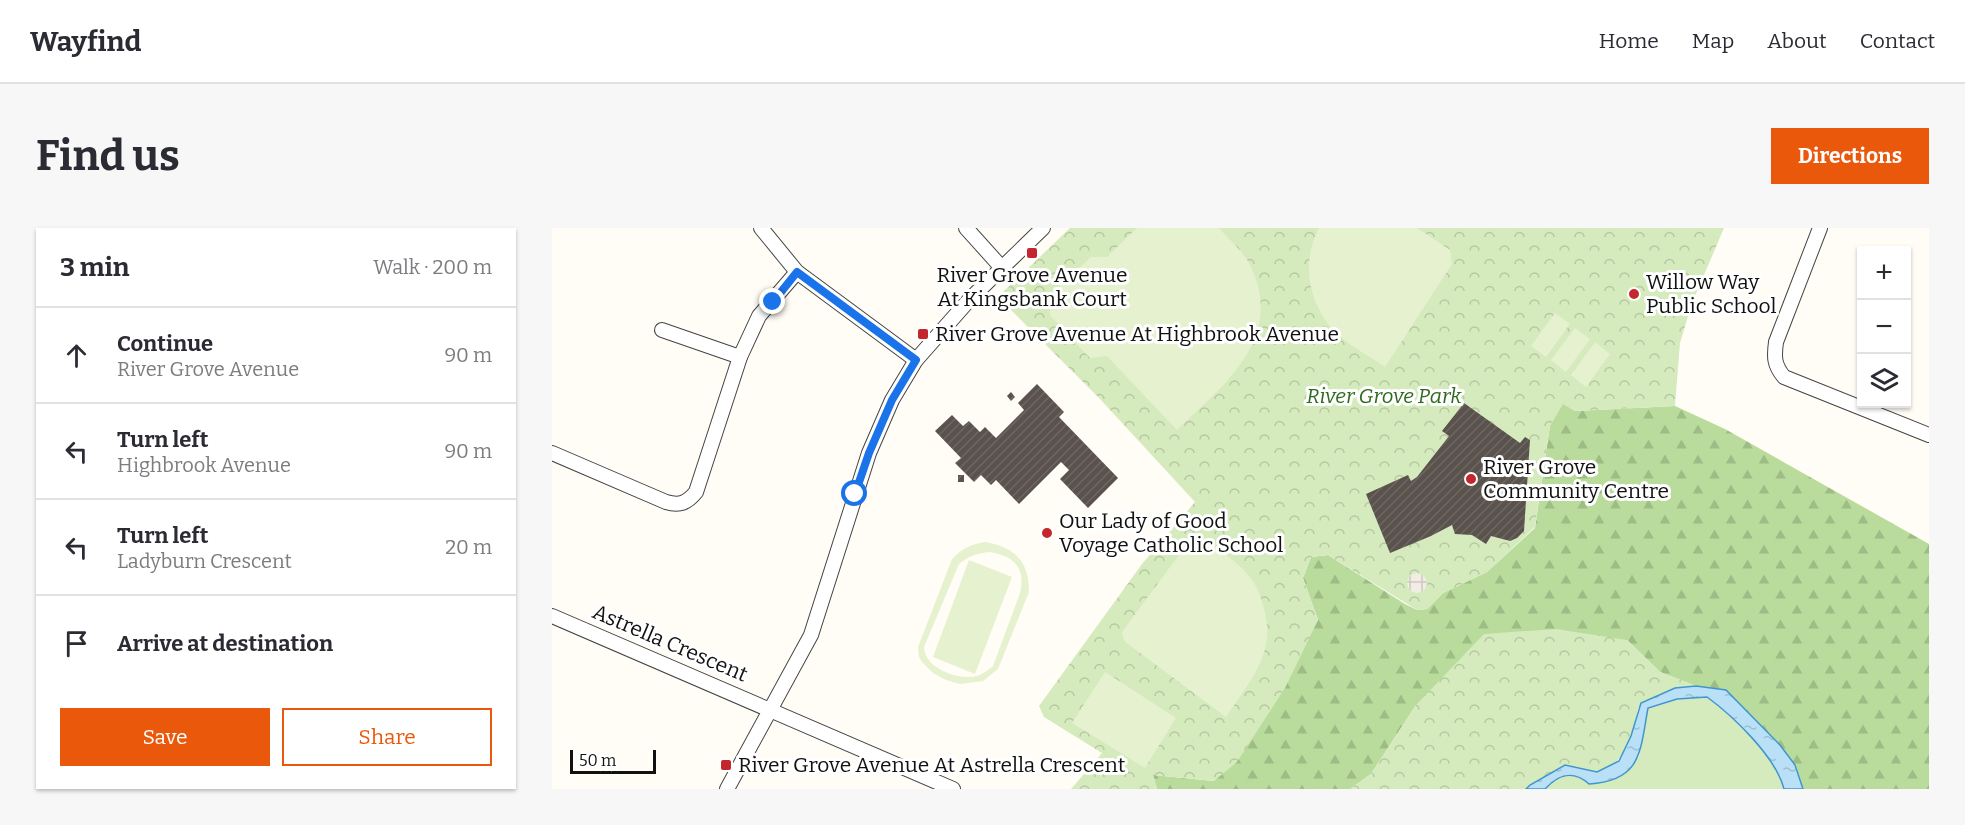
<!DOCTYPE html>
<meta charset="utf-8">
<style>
body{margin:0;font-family:Bitter,serif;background:#f7f7f7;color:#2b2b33}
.controls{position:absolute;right:18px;top:18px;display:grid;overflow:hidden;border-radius:0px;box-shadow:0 2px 4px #0004}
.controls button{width:54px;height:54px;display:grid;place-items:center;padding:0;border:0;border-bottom:2px solid #e1e1e2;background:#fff;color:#2b2b33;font:30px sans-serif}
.scale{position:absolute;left:18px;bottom:15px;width:86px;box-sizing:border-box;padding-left:6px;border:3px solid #111;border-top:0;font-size:16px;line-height:21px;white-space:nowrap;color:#111;-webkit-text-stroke:4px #fff;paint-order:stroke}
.stop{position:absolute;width:18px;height:18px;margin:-14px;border:4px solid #1a73e8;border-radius:50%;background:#fff}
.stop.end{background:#1a73e8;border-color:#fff;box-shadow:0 2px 6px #0008}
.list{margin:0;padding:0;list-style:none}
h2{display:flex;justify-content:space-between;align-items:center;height:78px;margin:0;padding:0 24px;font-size:26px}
h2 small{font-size:20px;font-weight:400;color:#7c7c81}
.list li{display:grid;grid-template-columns:39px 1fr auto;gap:18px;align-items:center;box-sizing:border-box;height:96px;padding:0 24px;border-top:2px solid #e1e1e2}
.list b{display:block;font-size:22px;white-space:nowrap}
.list p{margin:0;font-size:20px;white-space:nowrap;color:#7c7c81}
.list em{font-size:20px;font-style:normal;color:#7c7c81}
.actions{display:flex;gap:12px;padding:18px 24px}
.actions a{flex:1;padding:14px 0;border:2px solid #ea580c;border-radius:0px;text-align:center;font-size:21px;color:#ea580c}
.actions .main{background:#ea580c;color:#fff}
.icon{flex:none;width:33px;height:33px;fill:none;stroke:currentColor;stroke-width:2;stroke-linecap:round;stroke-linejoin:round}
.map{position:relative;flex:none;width:1377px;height:561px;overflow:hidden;border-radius:0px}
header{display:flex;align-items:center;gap:36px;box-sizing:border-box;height:84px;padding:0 30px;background:#fff;border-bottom:2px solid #e1e1e2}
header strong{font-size:28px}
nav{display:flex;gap:33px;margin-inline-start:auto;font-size:21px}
.intro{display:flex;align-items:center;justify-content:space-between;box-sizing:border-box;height:144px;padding:0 36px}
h1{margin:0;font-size:42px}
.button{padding:15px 27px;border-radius:0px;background:#ea580c;color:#fff;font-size:21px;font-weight:700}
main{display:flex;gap:36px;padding:0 36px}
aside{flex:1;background:#fff;border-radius:0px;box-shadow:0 2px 4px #0004}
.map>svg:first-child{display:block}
.grass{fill:#d5ebbd}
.forest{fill:url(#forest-firs)}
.park{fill:url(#park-crowns)}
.pitch{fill:#e6f2cf;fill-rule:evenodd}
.plaza{fill:url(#plaza-grid)}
.water{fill:url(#water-ripples);stroke:#3f96cf;stroke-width:1.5}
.building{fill:url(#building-hatch)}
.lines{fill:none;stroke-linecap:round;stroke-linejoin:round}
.minor-casing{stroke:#444;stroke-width:16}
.minor{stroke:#fff;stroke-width:14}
.route{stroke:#1a73e8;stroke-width:8}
.poi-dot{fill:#c4262e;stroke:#fff;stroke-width:2}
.labels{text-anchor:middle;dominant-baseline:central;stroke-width:6;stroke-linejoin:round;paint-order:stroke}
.poi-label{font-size:21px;fill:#111;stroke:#fff;text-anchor:start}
.park-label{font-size:21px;font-style:italic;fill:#2f6b1f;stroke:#fff}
.street-label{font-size:21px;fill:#111;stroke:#fff}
</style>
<header>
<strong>Wayfind</strong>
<nav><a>Home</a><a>Map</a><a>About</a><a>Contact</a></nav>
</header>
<div class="intro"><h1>Find us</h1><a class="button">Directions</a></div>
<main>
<aside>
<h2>3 min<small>Walk · 200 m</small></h2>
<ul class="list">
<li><svg class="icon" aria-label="ahead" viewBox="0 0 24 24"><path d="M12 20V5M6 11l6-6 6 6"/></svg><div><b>Continue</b><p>River Grove Avenue</p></div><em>90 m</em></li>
<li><svg class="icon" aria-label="left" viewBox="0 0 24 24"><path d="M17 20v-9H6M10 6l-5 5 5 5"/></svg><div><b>Turn left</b><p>Highbrook Avenue</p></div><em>90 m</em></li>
<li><svg class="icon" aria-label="left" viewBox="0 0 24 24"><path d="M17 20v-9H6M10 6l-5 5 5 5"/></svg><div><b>Turn left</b><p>Ladyburn Crescent</p></div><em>20 m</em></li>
<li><svg class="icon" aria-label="arrive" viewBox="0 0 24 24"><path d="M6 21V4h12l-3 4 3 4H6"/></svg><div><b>Arrive at destination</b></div></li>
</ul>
<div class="actions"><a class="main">Save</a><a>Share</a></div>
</aside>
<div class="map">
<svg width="1377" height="561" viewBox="0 0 1377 561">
<defs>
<pattern id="forest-firs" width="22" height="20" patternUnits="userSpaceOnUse" patternTransform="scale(1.5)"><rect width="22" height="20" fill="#b9dc9c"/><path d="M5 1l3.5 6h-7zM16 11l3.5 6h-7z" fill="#9ebc85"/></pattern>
<pattern id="park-crowns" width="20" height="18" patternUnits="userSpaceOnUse" patternTransform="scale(1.5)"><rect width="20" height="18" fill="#d5ebbd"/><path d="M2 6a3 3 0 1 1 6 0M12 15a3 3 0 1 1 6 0" fill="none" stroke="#b6c8a1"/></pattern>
<pattern id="plaza-grid" width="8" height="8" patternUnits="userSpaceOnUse" patternTransform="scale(1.5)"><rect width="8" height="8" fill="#f1ede2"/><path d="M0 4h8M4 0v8" fill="none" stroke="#cecac1"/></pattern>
<pattern id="water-ripples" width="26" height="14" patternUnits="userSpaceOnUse" patternTransform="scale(1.5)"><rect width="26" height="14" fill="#b9e0f7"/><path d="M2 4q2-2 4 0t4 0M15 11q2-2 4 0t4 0" fill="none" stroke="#9ebfd3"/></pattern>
<pattern id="building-hatch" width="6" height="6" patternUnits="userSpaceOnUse" patternTransform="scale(1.5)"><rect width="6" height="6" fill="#5a524d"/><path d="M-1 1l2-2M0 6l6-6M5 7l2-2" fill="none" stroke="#6d6662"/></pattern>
</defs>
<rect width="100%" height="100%" fill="#fffdf5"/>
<path class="grass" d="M1155,469C1182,489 1224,528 1232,561H993L1000,553L1012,547L1027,548L1087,529L1096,480L1125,471Z"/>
<polygon class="forest" points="1011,175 1023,183 1123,178 1173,201 1377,316 1377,561 1251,561 1243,537 1228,517 1174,462 1144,458 1108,444 1075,412 864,477 819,546 798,561 605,561 601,547 662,553 766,392 751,350 759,329 776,327 853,376 865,382 875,381 891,365 935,344 983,300 998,197"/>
<g class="park">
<polygon points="518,0 1172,0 1140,75 1128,115 1123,178 1023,183 1011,176 998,198 983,299 935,344 891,365 875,381 865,382 776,327 759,329 751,350 766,392 733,460 685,534 662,553 601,547 605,561 519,561 550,525 492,489 487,478 590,336 643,274 548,171 446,69"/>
<path d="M1004,401L1075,412L1108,444L1144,458L1123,460L1086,480C1081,503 1073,539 1046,544C1037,545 1022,539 1013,537L978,557L974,561H798L819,546L864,477L932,406Z"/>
</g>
<g class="pitch">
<path d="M585,0H667C676,11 690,22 697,35C735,109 673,156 625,202L555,128L538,130L498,87V67L539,29H555Z"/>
<path d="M767,0H865L898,22L900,36L833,139C819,129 803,121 790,110C758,84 747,36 767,0Z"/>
<polygon points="1003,85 1018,96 994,129 979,118"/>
<polygon points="1023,100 1038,111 1014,144 999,132"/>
<polygon points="1043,114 1058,126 1034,159 1019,147"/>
<path d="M644,304C660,317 684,332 697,348C705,358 709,368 712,381C725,425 697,454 674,489L572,413L570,404Z"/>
<path d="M434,314C464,320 477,334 477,364L446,441L431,453L408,456L394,452L381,445L370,434L367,429L366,419L400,331C411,320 419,316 434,314ZM438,324C462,328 474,340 468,365L441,438C436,442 431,446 425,448C407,453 372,440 372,419L407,336C417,328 425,325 438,324Z"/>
<polygon points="417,332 460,349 423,446 381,429"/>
<polygon points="553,444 624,490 593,540 520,495"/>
</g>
<circle class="plaza" cx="865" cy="355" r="10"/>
<path class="water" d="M1144,458L1174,462L1228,517L1243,537L1251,561H1232C1224,529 1181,488 1155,469L1125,471L1096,480C1088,523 1090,553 1037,556C1021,542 1007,546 993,561H974L978,557L1013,537L1045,544L1067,533L1079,508L1089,475L1123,460Z"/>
<g class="building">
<polygon points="485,156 512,184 507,189 566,250 536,280 508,251 517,242 509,234 467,276 444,252 439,257 429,247 422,254 403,235 409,230 383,203 400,187 411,198 417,193 428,204 433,199 444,210 472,182 466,175"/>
<polygon points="459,164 463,169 459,173 455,168"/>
<polygon points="912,175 968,215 973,209 978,212 972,303 965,310 958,313 939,308 934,316 920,307 903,306 900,297 879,308 838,325 814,266 856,247 859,253 865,249 897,208 890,203"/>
<rect x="406" y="247" width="6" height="7"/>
</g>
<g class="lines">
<g class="minor-casing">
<g id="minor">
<polyline points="209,0 245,44 364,132"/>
<polyline points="414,0 450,40"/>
<path d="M1268,0L1224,114C1222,129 1222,137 1232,149L1377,207"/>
<polyline points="110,102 188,129"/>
<path d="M0,225L114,274C128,278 135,275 144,264L188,129L207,88L245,44"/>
<polyline points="0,388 401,561"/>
<polyline points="175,561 259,407 317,225 340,172 364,132 417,72 491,0"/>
</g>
</g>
<use href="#minor" class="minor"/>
</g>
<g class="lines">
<polyline class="route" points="221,74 245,44 364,132 340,172 317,225 303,266"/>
</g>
<g class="poi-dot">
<rect x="474" y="19" width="12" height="12" rx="3"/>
<circle cx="1082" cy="66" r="6"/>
<rect x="365" y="100" width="12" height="12" rx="3"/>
<circle cx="919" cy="251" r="6"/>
<circle cx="495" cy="305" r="6"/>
<rect x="168" y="531" width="12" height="12" rx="3"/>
</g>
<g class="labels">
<g class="poi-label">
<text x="480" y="47" text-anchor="middle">River Grove Avenue<tspan x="480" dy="24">At Kingsbank Court</tspan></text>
<text x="1094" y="54">Willow Way<tspan x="1094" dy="24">Public School</tspan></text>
<text x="383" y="106">River Grove Avenue At Highbrook Avenue</text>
<text x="931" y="239">River Grove<tspan x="931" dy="24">Community Centre</tspan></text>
<text x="507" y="293">Our Lady of Good<tspan x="507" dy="24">Voyage Catholic School</tspan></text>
<text x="186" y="537">River Grove Avenue At Astrella Crescent</text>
</g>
<g class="park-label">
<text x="832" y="168">River Grove Park</text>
</g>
<g class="street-label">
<text transform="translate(118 415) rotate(23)">Astrella Crescent</text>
</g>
</g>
</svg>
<div class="controls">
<button>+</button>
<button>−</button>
<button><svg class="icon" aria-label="layers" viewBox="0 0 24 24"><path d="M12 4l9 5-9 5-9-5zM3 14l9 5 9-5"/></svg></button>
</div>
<div class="scale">50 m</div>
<div class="stop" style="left:303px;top:266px"></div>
<div class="stop end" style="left:221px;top:74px"></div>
</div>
</main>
